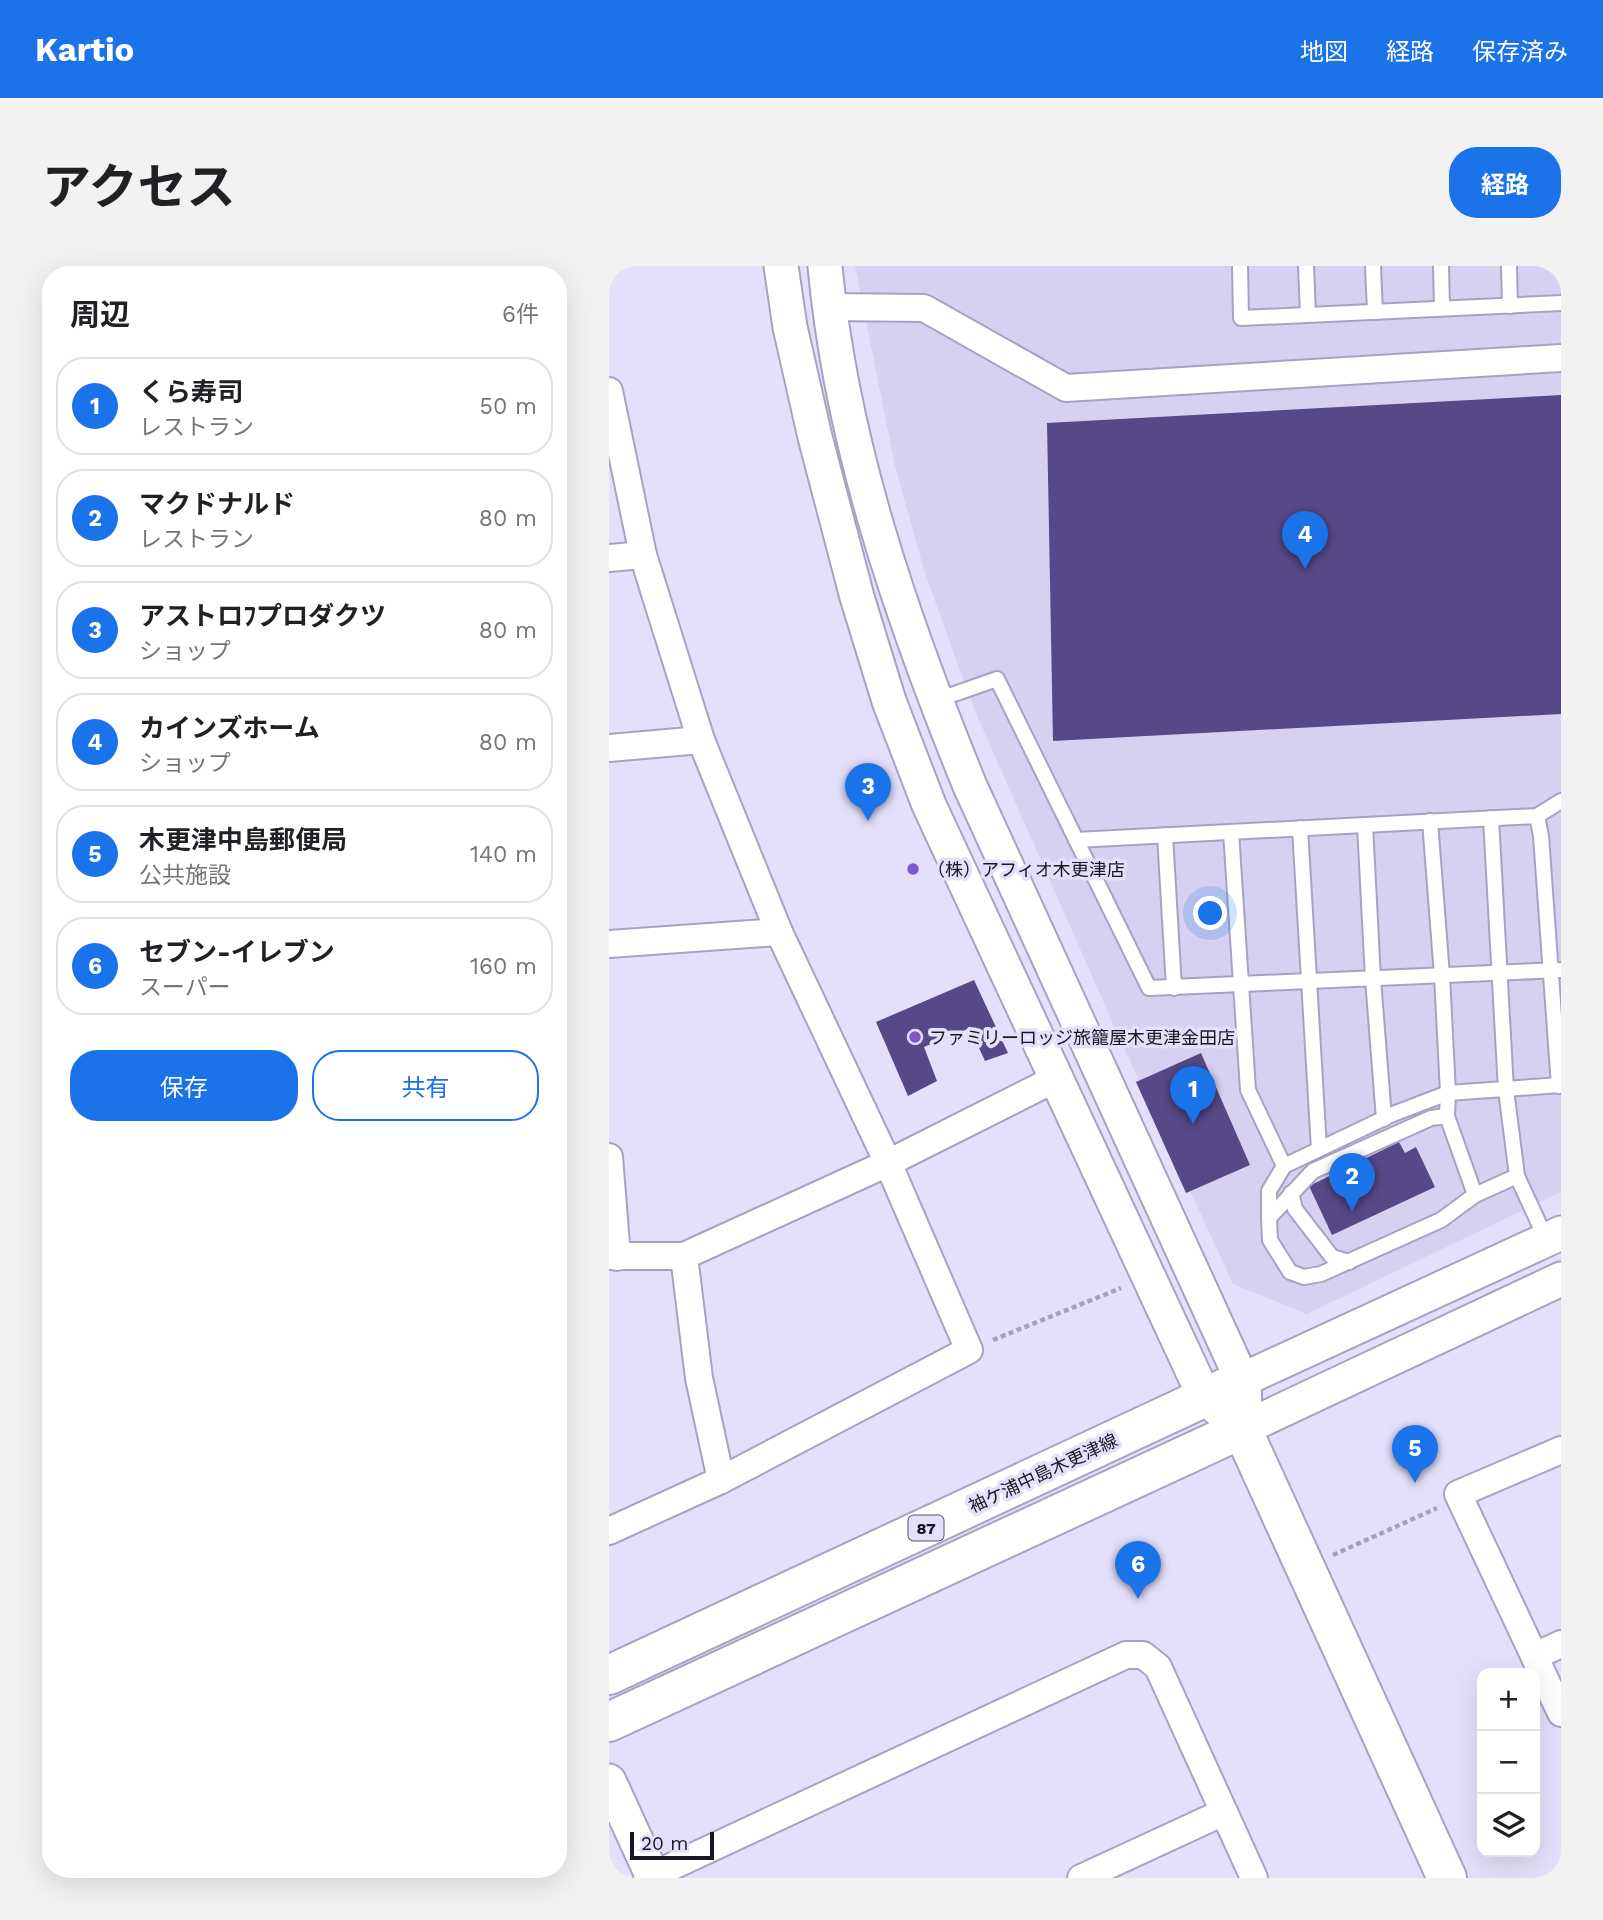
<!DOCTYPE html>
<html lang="ja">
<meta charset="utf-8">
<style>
body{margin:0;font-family:"Work Sans","Noto Sans JP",sans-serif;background:#f2f2f2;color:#202124}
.controls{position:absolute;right:21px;bottom:21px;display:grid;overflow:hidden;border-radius:14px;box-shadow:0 7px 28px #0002}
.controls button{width:63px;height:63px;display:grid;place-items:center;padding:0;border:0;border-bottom:2px solid #e0e0e0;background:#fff;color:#202124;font:35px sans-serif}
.scale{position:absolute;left:21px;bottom:18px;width:84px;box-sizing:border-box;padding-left:7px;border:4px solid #181622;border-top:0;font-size:19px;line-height:24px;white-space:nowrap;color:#181622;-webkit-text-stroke:5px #e4e0fb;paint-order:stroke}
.you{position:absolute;left:602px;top:648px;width:24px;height:24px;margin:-18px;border:5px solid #fff;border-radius:50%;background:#1a73e8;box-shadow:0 0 0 10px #1a73e833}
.badge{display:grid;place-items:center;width:46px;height:46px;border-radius:50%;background:#1a73e8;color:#fff;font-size:23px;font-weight:700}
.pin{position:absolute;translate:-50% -58px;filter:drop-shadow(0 2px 4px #0008)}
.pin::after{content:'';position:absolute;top:37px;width:24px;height:21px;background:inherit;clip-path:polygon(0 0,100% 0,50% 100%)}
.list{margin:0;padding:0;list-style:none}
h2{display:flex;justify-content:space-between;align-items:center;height:91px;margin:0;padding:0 28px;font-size:30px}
h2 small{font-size:23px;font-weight:400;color:#757577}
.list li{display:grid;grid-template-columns:46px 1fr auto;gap:21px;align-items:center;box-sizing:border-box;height:98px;margin:0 14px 14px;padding:0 14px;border:2px solid #e0e0e0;border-radius:28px}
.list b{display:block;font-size:26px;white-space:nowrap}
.list p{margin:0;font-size:23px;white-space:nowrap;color:#757577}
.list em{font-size:23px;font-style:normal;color:#757577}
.actions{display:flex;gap:14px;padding:21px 28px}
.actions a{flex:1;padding:16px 0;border:2px solid #1a73e8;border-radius:28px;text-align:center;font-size:24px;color:#1a73e8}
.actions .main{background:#1a73e8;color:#fff}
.icon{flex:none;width:38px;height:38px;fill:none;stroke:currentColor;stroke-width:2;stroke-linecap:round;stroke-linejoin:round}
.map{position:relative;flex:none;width:952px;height:1612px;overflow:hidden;border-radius:28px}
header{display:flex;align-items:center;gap:42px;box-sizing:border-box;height:98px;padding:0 35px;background:#1a73e8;color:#fff}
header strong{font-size:33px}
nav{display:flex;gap:38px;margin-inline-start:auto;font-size:24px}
.intro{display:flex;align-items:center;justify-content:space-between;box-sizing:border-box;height:168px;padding:0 42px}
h1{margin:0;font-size:49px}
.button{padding:18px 32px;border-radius:28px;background:#1a73e8;color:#fff;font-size:24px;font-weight:700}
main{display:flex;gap:42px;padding:0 42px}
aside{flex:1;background:#fff;border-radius:28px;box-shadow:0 7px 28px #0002}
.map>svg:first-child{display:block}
.built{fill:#d6d1f0}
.building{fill:#574887}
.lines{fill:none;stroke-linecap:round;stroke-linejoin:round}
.service-casing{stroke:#a7a2c1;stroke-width:18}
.minor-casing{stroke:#a7a2c1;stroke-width:30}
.tertiary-casing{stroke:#a7a2c1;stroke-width:37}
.primary-casing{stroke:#a7a2c1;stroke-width:42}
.path{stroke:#a4a0b6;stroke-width:4.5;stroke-dasharray:5 3.5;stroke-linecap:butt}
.service{stroke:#fff;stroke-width:14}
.minor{stroke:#fff;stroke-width:26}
.tertiary{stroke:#fff;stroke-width:33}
.primary{stroke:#fff;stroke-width:38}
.poi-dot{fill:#7a56cf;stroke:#e4e0fb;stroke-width:2.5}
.labels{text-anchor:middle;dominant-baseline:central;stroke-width:7;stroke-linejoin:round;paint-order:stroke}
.shield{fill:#e4e0fb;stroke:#555363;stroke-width:2}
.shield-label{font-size:16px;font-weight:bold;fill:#181622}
.poi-label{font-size:18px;fill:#181622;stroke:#e4e0fb;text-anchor:start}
.street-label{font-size:18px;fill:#181622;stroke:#e4e0fb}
</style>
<header>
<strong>Kartio</strong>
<nav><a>地図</a><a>経路</a><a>保存済み</a></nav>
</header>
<div class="intro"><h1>アクセス</h1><a class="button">経路</a></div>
<main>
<aside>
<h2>周辺<small>6件</small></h2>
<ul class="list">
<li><span class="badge">1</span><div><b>くら寿司</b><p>レストラン</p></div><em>50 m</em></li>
<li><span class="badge">2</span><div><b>マクドナルド</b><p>レストラン</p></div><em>80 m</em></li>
<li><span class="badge">3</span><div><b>アストロﾌプロダクツ</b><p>ショップ</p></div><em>80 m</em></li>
<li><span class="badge">4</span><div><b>カインズホーム</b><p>ショップ</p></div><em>80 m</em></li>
<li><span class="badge">5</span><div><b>木更津中島郵便局</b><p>公共施設</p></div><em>140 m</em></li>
<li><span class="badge">6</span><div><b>セブン-イレブン</b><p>スーパー</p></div><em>160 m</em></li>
</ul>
<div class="actions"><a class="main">保存</a><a>共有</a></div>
</aside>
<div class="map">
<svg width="952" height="1612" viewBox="0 0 952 1612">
<rect width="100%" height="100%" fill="#e4e0fb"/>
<polygon class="built" points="246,0 952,0 952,926 698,1048 624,1018 510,771 369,452 350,402 315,304 286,200"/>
<g class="building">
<polygon points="952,129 952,448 444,475 438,157"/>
<polygon points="365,714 399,787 376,795 361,762 315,781 328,815 299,830 267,756"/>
<polygon points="592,787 641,899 577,927 527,816"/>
<polygon points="790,876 796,887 807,881 826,921 723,969 700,920"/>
</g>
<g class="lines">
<g class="service-casing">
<g id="service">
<polyline points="631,0 632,52 952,37"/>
<polyline points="697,0 699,48"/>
<polyline points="764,0 766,46"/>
<polyline points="832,0 833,42"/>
<polyline points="900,0 901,40"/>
<polyline points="328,434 388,413 540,722 952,704"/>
<polyline points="928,550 932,570 950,820"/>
<polyline points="882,552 897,824 908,910 937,973"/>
<polyline points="821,555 833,710 839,827 838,850"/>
<polyline points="756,559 764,713 775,853"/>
<polyline points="691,562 710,883"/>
<polyline points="622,566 639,824 675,900 784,848 839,827 952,819"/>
<polyline points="556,569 565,722"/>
<polyline points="467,574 928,550 952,535"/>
<polyline points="682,927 686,943 723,991 740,996"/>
<polyline points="866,929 838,850 822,852 704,905 660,952 661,974 681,1006 695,1011 712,1008 832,954 866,929 908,910"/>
<polyline points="660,952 660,925 675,900"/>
</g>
</g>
<g class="minor-casing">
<g id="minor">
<polyline points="220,41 315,42 457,122 952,92"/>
<polyline points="0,125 34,289 92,474 170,666 279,897 360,1084 112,1214 0,1265"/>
<polyline points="0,292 34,289"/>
<polyline points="0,482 92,474"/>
<polyline points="0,678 170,666"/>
<polyline points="0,891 8,991"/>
<polyline points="0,990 75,990 279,897 448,812"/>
<polyline points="75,990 90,1112 112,1214"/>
<polyline points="952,1184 849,1228 952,1447"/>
<polyline points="926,1390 952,1378"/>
<polyline points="38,1612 517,1389 534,1389 549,1401 645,1612"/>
<polyline points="472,1612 615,1546"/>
</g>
</g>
<g class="tertiary-casing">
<g id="tertiary">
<polyline points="172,0 181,61 206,171 248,331 280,435 320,539 596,1132 633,1163 952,1013"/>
<path d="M216,0C232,178 294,356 361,520L633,1114L952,967"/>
<polyline points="0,1515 43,1609"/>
</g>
</g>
<g class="primary-casing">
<g id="primary">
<polyline points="0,1409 633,1114 633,1163 838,1612"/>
<polyline points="0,1456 633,1163"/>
</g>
</g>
<g class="path">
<polyline points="384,1074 512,1022"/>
<polyline points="724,1289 828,1242"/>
</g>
<use href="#service" class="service"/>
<use href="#minor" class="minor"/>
<use href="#tertiary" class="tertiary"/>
<use href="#primary" class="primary"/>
</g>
<g class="poi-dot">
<circle cx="304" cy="603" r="7"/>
<circle cx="306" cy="771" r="7"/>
</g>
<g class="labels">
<rect class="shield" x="299.5" y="1249.5" width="35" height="25" rx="5"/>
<g class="shield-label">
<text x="317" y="1262">87</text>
</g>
<g class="poi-label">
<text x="318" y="603">（株）アフィオ木更津店</text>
<text x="320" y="771">ファミリーロッジ旅籠屋木更津金田店</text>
</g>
<g class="street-label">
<text transform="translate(434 1207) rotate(-25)">袖ケ浦中島木更津線</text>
</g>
</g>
</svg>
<div class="controls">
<button>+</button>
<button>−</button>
<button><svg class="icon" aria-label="layers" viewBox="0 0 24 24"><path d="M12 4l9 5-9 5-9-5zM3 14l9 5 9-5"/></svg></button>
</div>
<div class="scale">20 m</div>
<div class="you"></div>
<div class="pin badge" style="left:584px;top:858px">1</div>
<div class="pin badge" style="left:743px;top:945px">2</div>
<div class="pin badge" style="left:259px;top:555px">3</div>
<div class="pin badge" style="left:696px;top:303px">4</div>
<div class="pin badge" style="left:806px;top:1217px">5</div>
<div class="pin badge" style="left:529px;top:1333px">6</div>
</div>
</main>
